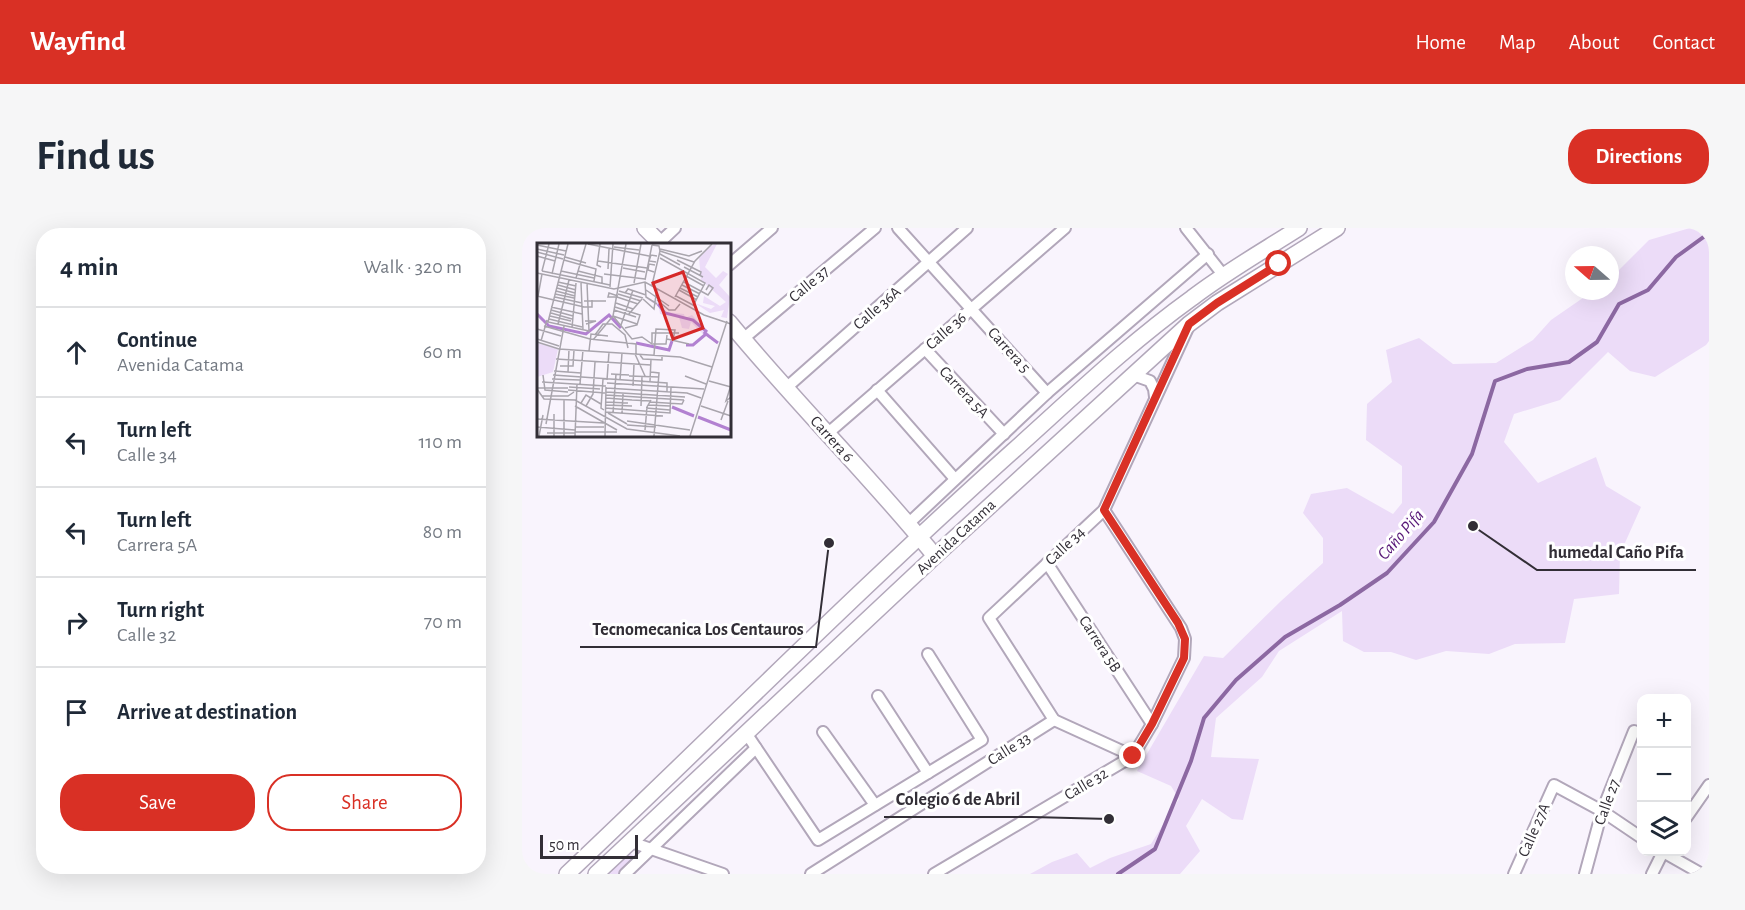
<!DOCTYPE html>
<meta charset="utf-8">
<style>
body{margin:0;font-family:"Alegreya Sans",sans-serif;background:#f6f6f7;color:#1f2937}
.controls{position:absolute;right:18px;bottom:18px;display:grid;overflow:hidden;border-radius:12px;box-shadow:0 6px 24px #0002}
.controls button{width:54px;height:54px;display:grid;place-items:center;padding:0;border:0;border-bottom:2px solid #e0e1e3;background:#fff;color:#1f2937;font:30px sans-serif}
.compass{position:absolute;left:1043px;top:18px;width:54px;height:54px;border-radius:50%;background:#fff;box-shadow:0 6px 24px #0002;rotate:290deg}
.scale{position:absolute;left:18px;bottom:15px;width:98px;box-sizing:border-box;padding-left:6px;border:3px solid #322e36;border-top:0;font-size:16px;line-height:21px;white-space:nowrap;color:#322e36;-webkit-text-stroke:4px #fff;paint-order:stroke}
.stop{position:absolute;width:18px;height:18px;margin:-14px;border:4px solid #d93025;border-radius:50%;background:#fff}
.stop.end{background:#d93025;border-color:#fff;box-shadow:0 2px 6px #0008}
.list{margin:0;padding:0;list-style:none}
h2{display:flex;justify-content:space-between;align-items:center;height:78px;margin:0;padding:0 24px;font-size:26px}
h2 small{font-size:20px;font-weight:400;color:#747a83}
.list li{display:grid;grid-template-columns:39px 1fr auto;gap:18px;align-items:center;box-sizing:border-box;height:90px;padding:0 24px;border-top:2px solid #e0e1e3}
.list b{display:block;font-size:22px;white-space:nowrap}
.list p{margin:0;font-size:20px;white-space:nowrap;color:#747a83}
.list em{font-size:20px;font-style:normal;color:#747a83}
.actions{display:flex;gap:12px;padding:18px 24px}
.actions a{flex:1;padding:14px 0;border:2px solid #d93025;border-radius:24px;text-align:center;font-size:21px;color:#d93025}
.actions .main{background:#d93025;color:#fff}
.icon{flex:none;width:33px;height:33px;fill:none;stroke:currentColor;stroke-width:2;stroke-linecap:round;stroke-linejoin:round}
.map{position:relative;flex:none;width:1187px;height:646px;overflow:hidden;border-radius:24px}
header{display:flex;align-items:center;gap:36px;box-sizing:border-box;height:84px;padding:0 30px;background:#d93025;color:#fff}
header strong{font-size:28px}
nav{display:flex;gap:33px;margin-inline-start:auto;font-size:21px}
.intro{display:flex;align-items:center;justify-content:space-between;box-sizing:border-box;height:144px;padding:0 36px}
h1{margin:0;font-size:42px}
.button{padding:15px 27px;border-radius:24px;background:#d93025;color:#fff;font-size:21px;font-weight:700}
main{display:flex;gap:36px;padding:0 36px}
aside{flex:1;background:#fff;border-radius:24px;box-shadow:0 6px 24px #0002}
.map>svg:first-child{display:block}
.green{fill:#ecdcf8}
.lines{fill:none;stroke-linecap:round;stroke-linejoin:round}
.stream{stroke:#8c68a2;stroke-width:4}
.street-casing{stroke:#b2a7ba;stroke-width:14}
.secondary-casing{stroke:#b2a7ba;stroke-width:18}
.street{stroke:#fff;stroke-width:10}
.secondary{stroke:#fff;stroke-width:15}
.route{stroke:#d93025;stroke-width:8}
.labels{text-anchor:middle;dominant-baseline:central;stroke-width:6;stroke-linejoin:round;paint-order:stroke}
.street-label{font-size:16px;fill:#322e36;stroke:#fff}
.water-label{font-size:18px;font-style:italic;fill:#571777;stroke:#fff}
.inset-river{fill:none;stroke:#b281d1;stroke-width:3}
.inset-road{fill:none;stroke:#a9a5ad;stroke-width:1.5}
.view{fill:#d62828;fill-opacity:0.15;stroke:#d62828;stroke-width:3}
.inset-edge{fill:none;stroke:#322e36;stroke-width:3}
.leader{fill:none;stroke:#322e36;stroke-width:2}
.callout-dot{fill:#322e36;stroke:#fff;stroke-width:2}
.callout-label{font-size:18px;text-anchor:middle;font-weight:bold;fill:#322e36;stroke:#fff;stroke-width:6;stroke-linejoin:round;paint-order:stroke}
</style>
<header>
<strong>Wayfind</strong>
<nav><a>Home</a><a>Map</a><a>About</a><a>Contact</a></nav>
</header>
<div class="intro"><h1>Find us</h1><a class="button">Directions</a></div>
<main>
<aside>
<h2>4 min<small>Walk · 320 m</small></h2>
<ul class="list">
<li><svg class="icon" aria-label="ahead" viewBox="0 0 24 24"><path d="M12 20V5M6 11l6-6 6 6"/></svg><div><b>Continue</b><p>Avenida Catama</p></div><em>60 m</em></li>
<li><svg class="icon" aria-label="left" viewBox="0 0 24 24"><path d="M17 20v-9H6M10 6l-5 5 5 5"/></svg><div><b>Turn left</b><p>Calle 34</p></div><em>110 m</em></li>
<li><svg class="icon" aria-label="left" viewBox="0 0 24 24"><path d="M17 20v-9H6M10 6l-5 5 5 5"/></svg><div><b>Turn left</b><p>Carrera 5A</p></div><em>80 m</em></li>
<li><svg class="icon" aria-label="right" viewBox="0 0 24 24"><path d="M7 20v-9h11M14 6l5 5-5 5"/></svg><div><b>Turn right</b><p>Calle 32</p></div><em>70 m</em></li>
<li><svg class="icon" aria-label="arrive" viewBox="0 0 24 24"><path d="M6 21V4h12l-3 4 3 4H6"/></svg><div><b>Arrive at destination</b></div></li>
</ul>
<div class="actions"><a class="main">Save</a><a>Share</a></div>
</aside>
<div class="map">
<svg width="1187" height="646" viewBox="0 0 1187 646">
<rect width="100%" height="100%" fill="#f9f4fd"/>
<g class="green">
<polygon points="1168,0 1187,0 1187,113 1184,117 1133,149 1108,143 1086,124 1038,172 992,186 982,214 1016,255 1074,229 1084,258 1119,279 1098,326 1097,366 1052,371 1043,415 993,416 967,426 924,423 894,432 869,424 842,424 821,413 820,383 757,423 740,449 694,490 689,529 737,531 721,592 710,591 680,571 664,598 678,623 658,646 508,646 530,634 555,625 568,640 588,630 629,616 657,571 649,558 615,543 682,428 701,430 759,373 801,335 801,310 781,285 789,266 825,260 871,286 880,275 880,238 844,212 845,176 870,154 864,122 897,110 931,136 974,135 1011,112 1029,92 1071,63 1088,63 1088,51 1127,12"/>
<polygon points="107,624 116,632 102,646 83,646"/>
</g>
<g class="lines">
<polyline class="stream" points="596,646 633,621 669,533 682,490 714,452 763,409 818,377 865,345 912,294 950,226 973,153 1005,141 1047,134 1075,114 1097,76 1126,62 1154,29 1187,5"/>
<g class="street-casing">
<g id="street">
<polyline points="376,0 525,165"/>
<polyline points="664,0 702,48"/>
<polyline points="137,15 153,0"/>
<polyline points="207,37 250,0"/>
<polyline points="221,111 353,0"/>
<polyline points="403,121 482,206"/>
<polyline points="611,147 628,153 632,161 633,169"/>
<polyline points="264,160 445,0"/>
<polyline points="355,162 433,251"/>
<polyline points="305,206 543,0"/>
<polyline points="387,295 525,165 686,26"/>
<polyline points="525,335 630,496"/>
<polyline points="356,468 406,545"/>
<polyline points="301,504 353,577"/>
<polyline points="224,505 296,612 460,512 406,426"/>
<polyline points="611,528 532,492 467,390 582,282 665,102"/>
<polyline points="1164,590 1187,557"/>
<polyline points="109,614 201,646"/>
<polyline points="1141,624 1180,646"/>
<polyline points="103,646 234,520"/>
<polyline points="289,646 532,492"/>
<polyline points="412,646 611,528 630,496 662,430 663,411 659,400 582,282"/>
<polyline points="992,646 1032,557 1080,583 1120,610"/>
<polyline points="1063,646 1080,583 1112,503"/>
<polyline points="1130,646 1141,624"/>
</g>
</g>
<g class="secondary-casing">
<g id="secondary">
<polyline points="123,0 139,16"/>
<path d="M207,94C273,174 347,247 413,328"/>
<path d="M45,646C194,505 338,360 491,223C549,171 606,116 670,70C704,44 741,23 777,0"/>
<polyline points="74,646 413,328 667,96 695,75 815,0"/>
</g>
</g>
<use href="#street" class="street"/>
<use href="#secondary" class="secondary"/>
</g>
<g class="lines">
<polyline class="route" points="611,528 630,496 662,430 663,411 656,395 582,282 667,96 695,75 757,36"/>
</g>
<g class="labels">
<g class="street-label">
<text transform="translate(287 56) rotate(-40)">Calle 37</text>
<text transform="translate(355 80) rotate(-41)">Calle 36A</text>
<text transform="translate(424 103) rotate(-41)">Calle 36</text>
<text transform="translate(487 122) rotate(48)">Carrera 5</text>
<text transform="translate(442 164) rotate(47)">Carrera 5A</text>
<text transform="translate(310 211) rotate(48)">Carrera 6</text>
<text transform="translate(434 309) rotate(-43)">Avenida Catama</text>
<text transform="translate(543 318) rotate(-43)">Calle 34</text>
<text transform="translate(578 416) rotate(57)">Carrera 5B</text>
<text transform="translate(487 521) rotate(-32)">Calle 33</text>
<text transform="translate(564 556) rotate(-31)">Calle 32</text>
<text transform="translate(1085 574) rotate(-70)">Calle 27</text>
<text transform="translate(1012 602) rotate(-66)">Calle 27A</text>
</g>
<g class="water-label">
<text transform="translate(879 307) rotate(-49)">Caño Pifa</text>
</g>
</g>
<g transform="translate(15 15)">
<rect width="194" height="194" fill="#f9f4fd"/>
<path d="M180,1L168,24L179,35L186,28L191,31L182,42L193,54L190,75L184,74L187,67L173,70L158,60L174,66L178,63L166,60L167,53L183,63L189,59L164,37L162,15L173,3ZM110,56L120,58L128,69L147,71L148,75L155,72L172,91H166L154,79L152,86L145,85L142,74L123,71L122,64ZM0,100L21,106L16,129L0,134Z" fill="#ecdcf8"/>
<path class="inset-river" d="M121,61L128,70L156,77L169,88L167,91M0,71L12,83L49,91L72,72L84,85M99,100L132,107L135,98M149,102H156L169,91L181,100M135,164L157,173M161,174L194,187"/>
<path class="inset-road" d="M31,1L11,79L52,88L50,40M51,1L112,13M63,1L60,22L64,24M0,2L29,8M77,4L102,7M0,6L27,12M123,6L152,13L165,8M123,8L157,19M0,9L26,16M123,11L143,22M0,13L18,18M28,14L49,20M123,15L168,40L156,63M27,17L59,26L57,38M140,17L164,29L163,33M61,18L110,25M119,19L112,18L114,12L120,13M147,24L166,34M86,25L108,29M71,26L72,6M5,28L73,42M5,28L12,1M24,28L57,35M41,28L65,34V40M117,29L111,27L112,21L118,22M0,30L77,46L108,39L167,72L194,81M15,31L22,1M67,31L108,36M149,33L167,43M39,35L49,1M108,37L115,2M21,39L39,43M108,39L109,54L120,61M147,39L171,52L176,45L172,42L169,47M44,40L46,87M97,40L104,1M21,42L39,47M115,42L123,8L122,3L115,2M145,42L163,51M73,44L76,1M20,45L38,50M143,45L161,54M109,47L132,63M142,47L160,57M19,48L38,53M82,48L106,55M88,50L91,46L109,52M18,51L37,55M81,51L104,58M0,53L47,64H55V57M1,53L5,31M139,53L156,62M18,54L45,60M79,54H71L72,50L81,53M80,54L101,61M138,54L158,18L175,1M106,56L117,66L120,45M120,57L132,67H138L143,61M47,58H69M79,60L96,66M14,64L45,71M78,64L103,72L100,82L88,85M14,67L36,73M77,67L99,74M14,70L35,76M91,72L105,56M13,73L34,78M76,73L95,96L105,94L115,101H129L130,92M76,73L89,1M76,73L100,81M12,76L45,84M48,78H59L49,81M21,81L32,37M84,82L96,47M7,83L53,96L99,101V111M35,85L39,40M0,86L24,93M58,92L66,81H75L88,92L91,105M0,96L22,103M130,96L152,101M56,97L76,73M4,98L10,77M0,99L22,106L143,114L175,124M115,100V90H142M52,108L54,91L71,93M98,111L108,133M103,112L106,116L125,117V112M117,112L119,86L138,87L136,97M19,116L114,122M23,123H36L37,107M17,128L44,130M31,129L32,106M114,129L122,130L117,193M74,131L92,132M6,132L8,147L31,149M16,132L130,140V149M92,133L122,134M148,133L169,141M15,136L43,137M66,136L64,165L67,167M70,137L72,109M83,137L85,110M113,138L114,116M172,138L194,144M5,139L69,143M70,140L167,146M43,141L46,107M194,142L189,158L194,154M96,143L97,121M32,144L63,146M0,145H31M69,145L150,150L164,155M0,146L7,156L38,157L90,186L143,193M31,147L68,150M69,149L148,154M69,152L147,157M5,153H31L37,149M69,155L95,157M95,157L114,158M68,159L91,160M113,159L145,161L147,157M44,160L49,152L64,161M68,162L95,163M111,162L133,163M38,163L80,187M49,163L56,151L58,119M104,163L105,133M164,163L194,173M68,165L94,167M109,165L133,167M94,167L133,170L134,144M68,169L126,173M71,170L90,181M76,170L79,131M85,170L86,151M0,176L67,180M184,177L191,158M90,178L153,187M9,181L27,83M90,182L119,184M0,184L38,187M38,184H67M108,187L110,164L114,157M38,189H80M10,190H38M2,193L6,172M17,193V171M27,193V157M38,193L40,141M68,193L69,144M153,193L190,78"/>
<path class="view" d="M146,29L166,85L136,96L116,40Z"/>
<rect width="194" height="194" class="inset-edge"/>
</g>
<path class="leader" d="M951 298L1015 342H1174M307 315L294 419H58M587 591L510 589H362"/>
<g class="callout-dot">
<circle cx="951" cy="298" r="6"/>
<circle cx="307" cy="315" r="6"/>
<circle cx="587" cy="591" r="6"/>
</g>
<g class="callout-label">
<text x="1094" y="330">humedal Caño Pifa</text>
<text x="176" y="407">Tecnomecanica Los Centauros</text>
<text x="436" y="577">Colegio 6 de Abril</text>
</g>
</svg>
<div class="controls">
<button>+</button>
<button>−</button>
<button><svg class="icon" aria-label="layers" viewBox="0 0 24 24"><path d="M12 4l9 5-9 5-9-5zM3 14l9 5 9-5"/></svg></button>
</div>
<svg class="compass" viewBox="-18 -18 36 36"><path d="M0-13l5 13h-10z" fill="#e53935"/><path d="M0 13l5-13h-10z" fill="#747a83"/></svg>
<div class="scale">50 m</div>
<div class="stop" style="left:757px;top:36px"></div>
<div class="stop end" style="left:611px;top:528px"></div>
</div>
</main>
